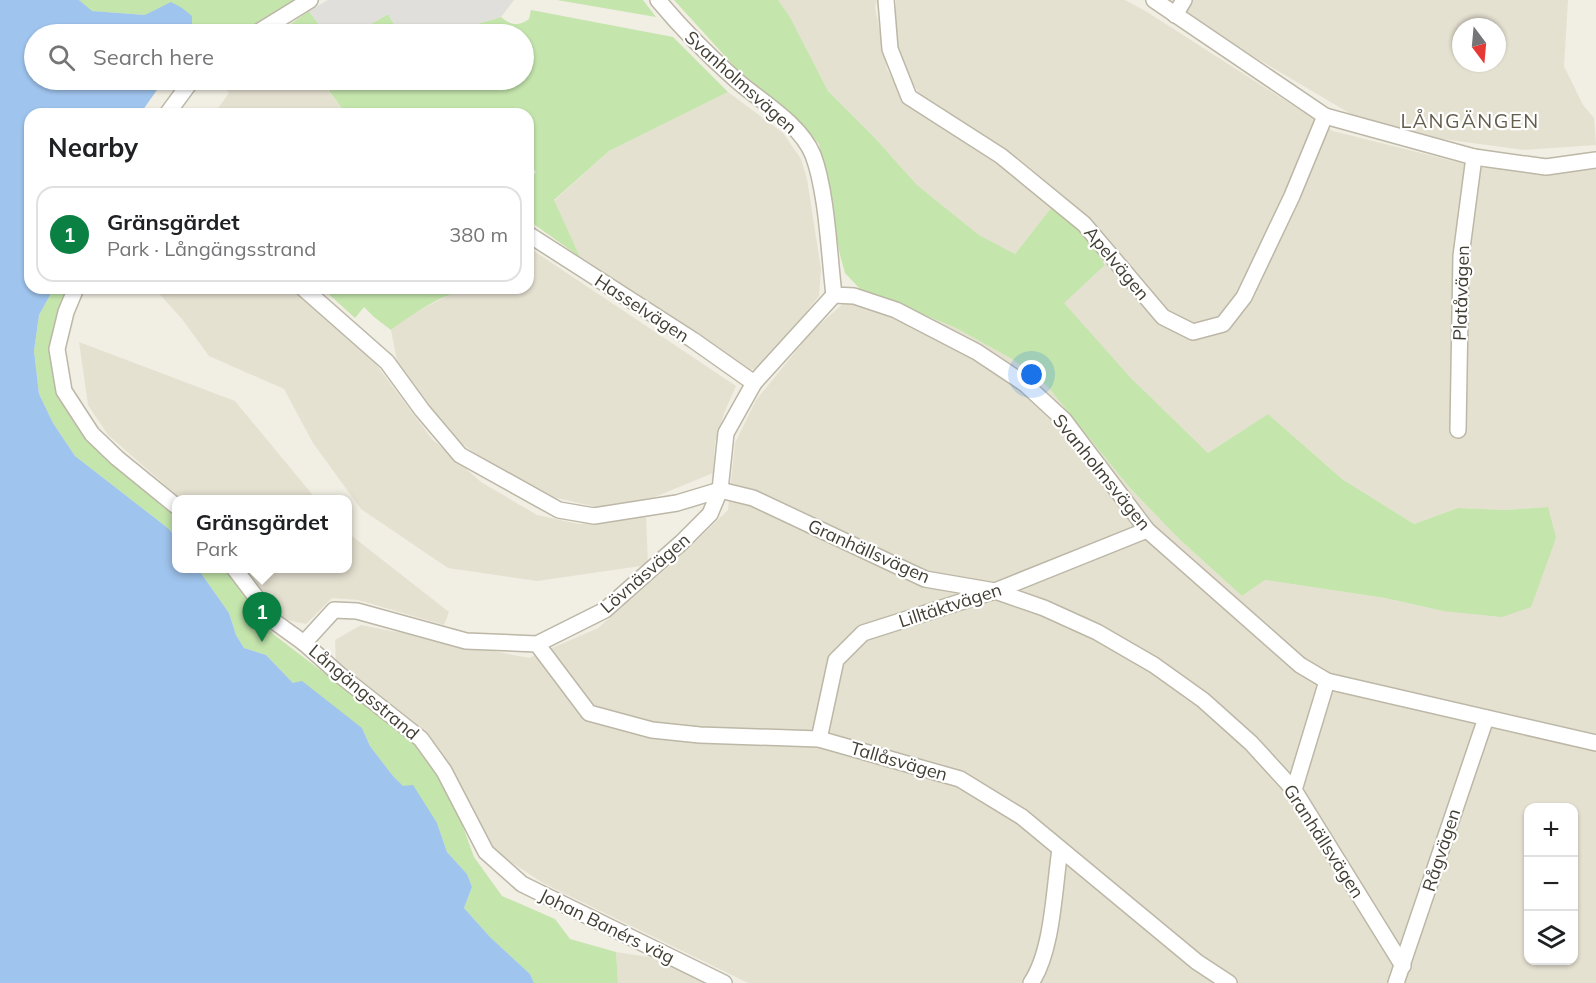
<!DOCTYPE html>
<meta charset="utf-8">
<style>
body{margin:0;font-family:Mulish,sans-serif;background:#f2f2f2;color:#202124}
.controls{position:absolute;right:18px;bottom:18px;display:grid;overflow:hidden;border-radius:12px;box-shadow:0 2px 4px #0004}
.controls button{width:54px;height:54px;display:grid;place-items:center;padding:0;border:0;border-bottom:2px solid #e0e0e0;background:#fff;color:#202124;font:30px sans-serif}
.compass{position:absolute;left:1452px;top:18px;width:54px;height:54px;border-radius:50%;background:#fff;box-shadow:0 2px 4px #0004;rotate:164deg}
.you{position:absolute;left:1032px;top:375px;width:21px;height:21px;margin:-15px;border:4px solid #fff;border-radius:50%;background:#1a73e8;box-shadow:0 0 0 9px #1a73e833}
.badge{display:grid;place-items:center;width:39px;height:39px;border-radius:50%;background:#0b8043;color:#fff;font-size:20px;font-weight:700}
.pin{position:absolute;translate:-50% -50px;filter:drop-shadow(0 2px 3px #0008)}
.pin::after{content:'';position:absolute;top:32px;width:21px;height:18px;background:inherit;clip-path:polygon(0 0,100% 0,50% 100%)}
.popup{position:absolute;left:172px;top:495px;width:180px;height:78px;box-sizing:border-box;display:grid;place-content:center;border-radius:12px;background:#fff;filter:drop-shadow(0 2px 4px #0005);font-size:20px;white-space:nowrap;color:#757577}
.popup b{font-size:22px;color:#202124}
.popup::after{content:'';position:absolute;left:50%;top:100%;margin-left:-12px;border:12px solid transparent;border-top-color:#fff}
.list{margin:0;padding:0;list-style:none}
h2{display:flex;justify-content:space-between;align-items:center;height:78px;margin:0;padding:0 24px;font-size:26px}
h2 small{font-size:20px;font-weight:400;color:#757577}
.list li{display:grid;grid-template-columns:39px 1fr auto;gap:18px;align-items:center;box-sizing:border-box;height:96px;margin:0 12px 12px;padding:0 12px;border:2px solid #e0e0e0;border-radius:18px}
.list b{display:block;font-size:22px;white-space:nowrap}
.list p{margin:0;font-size:20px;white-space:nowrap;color:#757577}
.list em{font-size:20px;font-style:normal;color:#757577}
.icon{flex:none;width:33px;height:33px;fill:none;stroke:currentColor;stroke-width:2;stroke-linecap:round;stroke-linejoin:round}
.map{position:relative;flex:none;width:1596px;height:983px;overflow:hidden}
.search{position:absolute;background:#fff;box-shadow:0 2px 4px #0004;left:24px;top:24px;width:510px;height:66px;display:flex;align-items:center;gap:15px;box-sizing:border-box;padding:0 21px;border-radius:33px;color:#757577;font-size:22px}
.panel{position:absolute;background:#fff;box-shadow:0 2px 4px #0004;left:24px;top:108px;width:510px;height:186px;border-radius:18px}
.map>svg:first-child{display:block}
.residential{fill:#e5e1d1;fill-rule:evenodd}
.green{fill:#c4e5ac}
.parking{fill:#e1dfdb}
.water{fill:#9fc4ed}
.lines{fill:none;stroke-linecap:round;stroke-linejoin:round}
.street-casing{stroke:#bcb7a6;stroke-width:18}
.street{stroke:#fff;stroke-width:15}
.labels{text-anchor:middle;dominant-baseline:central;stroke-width:4.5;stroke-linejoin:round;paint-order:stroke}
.street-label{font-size:18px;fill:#423e33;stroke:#fff}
.neighbourhood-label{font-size:20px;letter-spacing:1.5px;fill:#655d4b;stroke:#fff}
</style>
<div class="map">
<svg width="1596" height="983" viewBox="0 0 1596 983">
<rect width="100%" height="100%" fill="#f1eee3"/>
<g class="residential">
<polygon points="778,0 877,0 875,7 887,69 907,105 1019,179 1051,208 1015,254 979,235 917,185 875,138 828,91 790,17"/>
<path d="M896,0H1125L1147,12L1333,131L1481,168L1579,171L1596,169V983H748L543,883L494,851L455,777L421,731L336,664L335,640L361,625L529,658L598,628L674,562L728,510L735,443L756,400L813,330L860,289L954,327L1012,359L1048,387L1129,487L1177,537L1242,596L1265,580L1385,598L1443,611L1547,507L1505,510L1458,508L1414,524L1342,479L1268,414L1208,453L1130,377L1063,303L1105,265L1113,245L1067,202L924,100L903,70L895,31ZM1528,808H1574V960H1528Z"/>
<path d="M1167,0H1568L1564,66L1583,105L1594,118L1596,145L1524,150L1443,139L1361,120L1205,28ZM1461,27H1497V63H1461Z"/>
<polygon points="218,80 320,80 346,114 214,114 229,93"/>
<polygon points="728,92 783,133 801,159 807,179 821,269 819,296 760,370 747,369 580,257 554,201 609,151"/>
<polygon points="528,247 736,386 725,411 715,443 713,473 650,499 601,508 552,497 493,467 452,436 397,361 391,330 410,315 461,289 528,288"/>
<polygon points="154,288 292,288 369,355 432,439 481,482 537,515 579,524 646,516 648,565 537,581 448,568 361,509 313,443 284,389 209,356 182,319"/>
<polygon points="79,342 235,401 316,499 181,499 108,435 88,405"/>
<polygon points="348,533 449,612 444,625 358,600 332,598 306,624 282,619 244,569 348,568"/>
<polygon points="616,952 668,960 712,983 618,983"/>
</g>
<g class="green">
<polygon points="79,0 302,0 247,34 192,34 192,16 145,15 91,11"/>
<polygon points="557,0 643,0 656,17"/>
<path d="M674,0H778L790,17L828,91L875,138L917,185L979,235L1015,254L1051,208C1075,225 1090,239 1105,265L1064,303L1130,377L1208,453L1268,414L1342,479L1414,524L1458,508L1505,510L1548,507L1556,538L1531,607L1502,617L1443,611L1385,598L1265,580L1242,596L1177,537L1129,487L1048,387L1012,359L954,327L860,289L845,273L840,255L819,144L799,122L734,66Z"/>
<path d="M531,10L673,37L728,92L609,151L554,200L580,257L528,220V182L536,172L528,162V114H346L321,80H524V34H427L440,30H456L501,17C510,25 519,27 529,19Z"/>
<polygon points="309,11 326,34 286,34 282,30"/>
<polygon points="388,14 400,34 354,34"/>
<polygon points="54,288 67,292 55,335 52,370 64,407 82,435 150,489 176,513 176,539 169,529 75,456 53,423 39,394 34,351 39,315"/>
<path d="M322,288H476C446,291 415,312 391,330L374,317L364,307L355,318Z"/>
<polygon points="198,569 226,569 273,634 416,743 436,769 459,816 474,857 502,896 555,919 570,939 616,952 618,983 534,983 530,974 490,937 464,908 472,887 467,874 447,852 437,823 393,776 370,746 362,728 293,683 266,655 244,648 236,635 229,613"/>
</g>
<polygon class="parking" points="328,0 514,0 501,17 456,30 440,30 427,34 400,34 388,14 354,34 326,34 309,11"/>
<polygon class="water" points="0,0 79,0 92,11 145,15 171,2 182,8 192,16 192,34 34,34 34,80 164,80 140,114 30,114 30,288 54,288 39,315 34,351 39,394 53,423 75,456 169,529 176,539 176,568 198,569 229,613 236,635 244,648 266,655 293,683 302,681 362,728 370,746 393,776 403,786 413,785 437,823 447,852 467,874 472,887 464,908 490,937 530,974 534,983 0,983"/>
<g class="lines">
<g class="street-casing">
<g id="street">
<path d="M658,0C682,29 707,54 735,79C760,101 800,123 813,155C827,192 829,254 834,295L854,296L896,310L977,352L1025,384L1064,420L1147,530L1300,665L1327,681L1596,743"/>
<polyline points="886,0 890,49 909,97 1001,156 1084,224 1163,317 1193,332 1223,324 1244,297 1292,196 1325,116"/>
<polyline points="1154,0 1325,116 1474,157 1546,167 1596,160"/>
<polyline points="1175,15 1184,0"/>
<polyline points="255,34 310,0"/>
<polyline points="167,114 192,80"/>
<polyline points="528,234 693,340 754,383"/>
<polyline points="76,288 66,312 57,349 64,391 92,434 117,458 176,506"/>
<polyline points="303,288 387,362 422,410 460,455 559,510 594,516 677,503 720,490 753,498 925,579 995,591 1044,608 1097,632 1154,665 1203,700 1251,743 1294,790 1403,966"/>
<polyline points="1458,430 1461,256 1474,157"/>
<polyline points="234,568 275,622 304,643 340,675 421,739 444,771 486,852 522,884 724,983"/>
<polyline points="304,643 334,610 357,611 466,641 537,644 605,610 682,542 710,514 720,490 726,433 754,383 834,295"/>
<polyline points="537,644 589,713 652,730 700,735 819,739 960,779 1022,817 1197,962 1229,983"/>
<polyline points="819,739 836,660 863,633 995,591 1147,530"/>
<polyline points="1294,790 1327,681"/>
<path d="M1031,983C1053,950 1054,889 1060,849"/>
<polyline points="1396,983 1486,718"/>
</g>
</g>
<use href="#street" class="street"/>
</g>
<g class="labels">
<g class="street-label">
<text transform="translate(741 82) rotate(42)">Svanholmsvägen</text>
<text transform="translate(1117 263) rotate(50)">Apelvägen</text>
<text transform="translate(1461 293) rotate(-88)">Platåvägen</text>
<text transform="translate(642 308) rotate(33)">Hasselvägen</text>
<text transform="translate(1102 472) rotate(51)">Svanholmsvägen</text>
<text transform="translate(869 551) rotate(24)">Granhällsvägen</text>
<text transform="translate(645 573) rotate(-41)">Lövnäsvägen</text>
<text transform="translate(950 605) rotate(-18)">Lilltäktvägen</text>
<text transform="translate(364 692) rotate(40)">Långängsstrand</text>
<text transform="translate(899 761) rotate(16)">Tallåsvägen</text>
<text transform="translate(1324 841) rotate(57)">Granhällsvägen</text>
<text transform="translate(1441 850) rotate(-72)">Rågvägen</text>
<text transform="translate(607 926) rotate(26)">Johan Banérs väg</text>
</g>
<g class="neighbourhood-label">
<text x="1470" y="120">LÅNGÄNGEN</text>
</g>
</g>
</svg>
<div class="controls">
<button>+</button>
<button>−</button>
<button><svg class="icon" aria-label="layers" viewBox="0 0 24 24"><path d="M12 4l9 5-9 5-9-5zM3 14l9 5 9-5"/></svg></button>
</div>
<svg class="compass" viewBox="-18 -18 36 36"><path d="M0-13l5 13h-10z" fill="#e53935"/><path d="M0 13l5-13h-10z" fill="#757577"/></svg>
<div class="you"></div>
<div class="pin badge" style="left:262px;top:642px">1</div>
<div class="popup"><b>Gränsgärdet</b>Park</div>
<div class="search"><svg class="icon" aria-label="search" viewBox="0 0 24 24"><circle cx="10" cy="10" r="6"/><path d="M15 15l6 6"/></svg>Search here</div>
<section class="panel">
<h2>Nearby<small></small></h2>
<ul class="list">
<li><span class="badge">1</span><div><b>Gränsgärdet</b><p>Park · Långängsstrand</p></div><em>380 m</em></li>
</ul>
</section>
</div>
